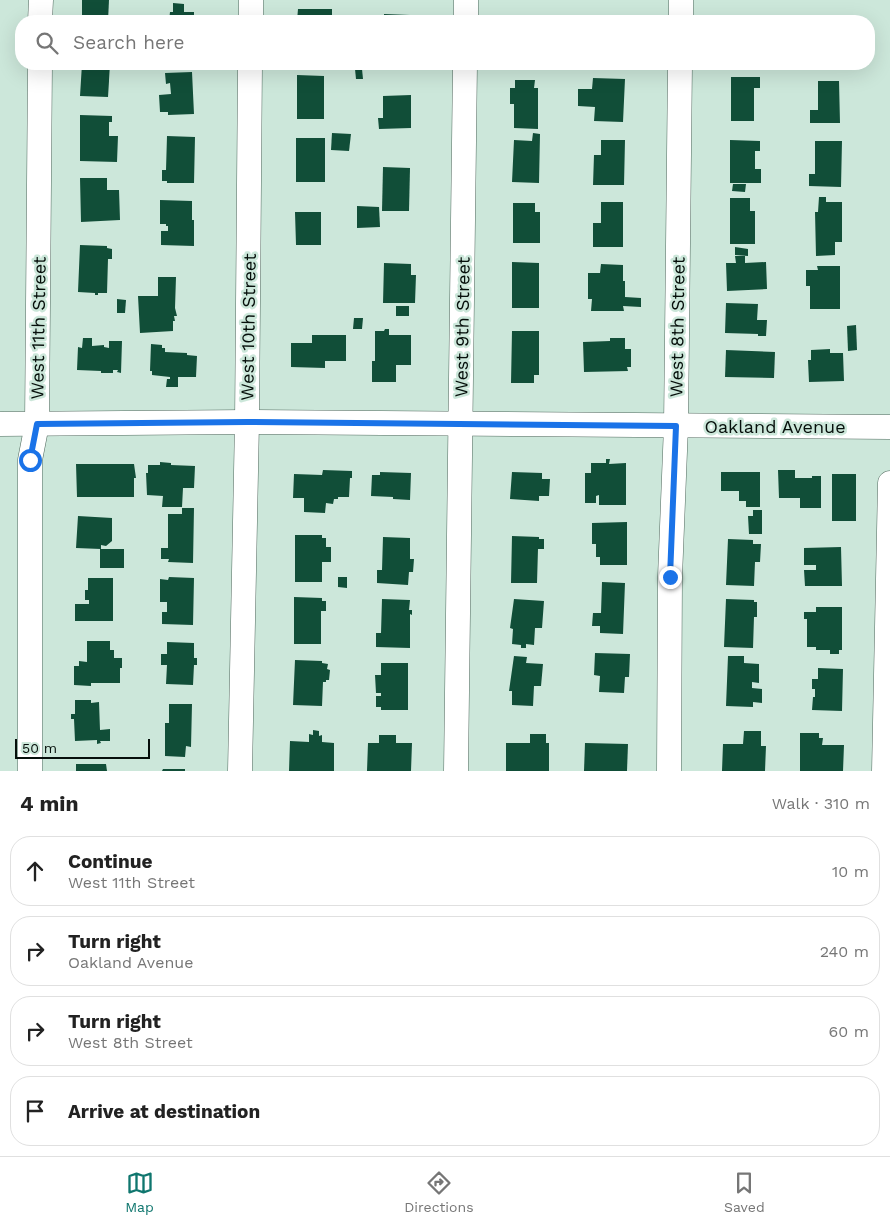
<!DOCTYPE html>
<meta charset="utf-8">
<style>
body{margin:0;font-family:"Work Sans",sans-serif;background:#f6f6f6;color:#222}
.scale{position:absolute;left:15px;bottom:12px;width:135px;box-sizing:border-box;padding-left:5px;border:2px solid #060f0b;border-top:0;font-size:14px;line-height:18px;white-space:nowrap;color:#060f0b;-webkit-text-stroke:4px #cce7da;paint-order:stroke}
.stop{position:absolute;width:15px;height:15px;margin:-11px;border:4px solid #1a73e8;border-radius:50%;background:#fff}
.stop.end{background:#1a73e8;border-color:#fff;box-shadow:0 1px 5px #0008}
.list{margin:0;padding:0;list-style:none}
h2{display:flex;justify-content:space-between;align-items:center;height:65px;margin:0;padding:0 20px;font-size:21px}
h2 small{font-size:16px;font-weight:400;color:#767676}
.list li{display:grid;grid-template-columns:32px 1fr auto;gap:15px;align-items:center;box-sizing:border-box;height:70px;margin:0 10px 10px;padding:0 10px;border:1px solid #e0e0e0;border-radius:20px}
.list b{display:block;font-size:19px;white-space:nowrap}
.list p{margin:0;font-size:16px;white-space:nowrap;color:#767676}
.list em{font-size:16px;font-style:normal;color:#767676}
.icon{flex:none;width:28px;height:28px;fill:none;stroke:currentColor;stroke-width:2;stroke-linecap:round;stroke-linejoin:round}
.map{position:relative;flex:none;width:890px;height:771px;overflow:hidden}
.search{position:absolute;background:#fff;box-shadow:0 5px 20px #0002;left:15px;right:15px;top:15px;height:55px;display:flex;align-items:center;gap:12px;box-sizing:border-box;padding:0 18px;border-radius:20px;color:#767676;font-size:19px}
.sheet{height:385px;background:#fff}
nav{display:flex;justify-content:space-around;align-items:center;box-sizing:border-box;height:70px;border-top:1px solid #e0e0e0;background:#fff;font-size:14px;color:#767676}
nav a{display:grid;justify-items:center;gap:2px}
nav .on{color:#0f766e}
.map>svg:first-child{display:block}
.building{fill:#114e38}
.lines{fill:none;stroke-linecap:round;stroke-linejoin:round}
.minor-casing{stroke:#51695e;stroke-width:25}
.minor{stroke:#fff;stroke-width:24}
.route{stroke:#1a73e8;stroke-width:6}
.labels{text-anchor:middle;dominant-baseline:central;stroke-width:5;stroke-linejoin:round;paint-order:stroke}
.street-label{font-size:18px;fill:#060f0b;stroke:#cce7da}
</style>
<div class="map">
<svg width="890" height="771" viewBox="0 0 890 771">
<rect width="100%" height="100%" fill="#cce7da"/>
<g class="building">
<polygon points="82,0 109,0 108,21 82,21"/>
<polygon points="173,3 184,4 184,12 194,12 194,21 169,21 170,12 173,12"/>
<polygon points="298,9 332,9 332,17 325,17 325,21 297,21"/>
<polygon points="384,14 410,15 410,21 384,21"/>
<rect x="517" y="15" width="21" height="6"/>
<rect x="602" y="15" width="22" height="6"/>
<rect x="732" y="15" width="28" height="6"/>
<polygon points="840,16 840,19 845,19 845,21 818,21 818,17"/>
<polygon points="82,64 110,64 108,97 80,96"/>
<polygon points="355,69 362,69 363,79 356,79"/>
<polygon points="192,72 194,114 168,115 168,112 160,112 159,95 171,94 170,83 166,84 165,73"/>
<polygon points="297,75 324,76 324,119 297,119"/>
<polygon points="731,77 760,77 760,88 754,88 754,121 731,121"/>
<polygon points="593,78 625,79 623,122 594,121 595,107 578,106 578,89 592,89"/>
<polygon points="515,80 535,80 534,88 538,88 538,129 514,128 514,104 510,104 510,88 515,88"/>
<polygon points="818,81 839,81 840,123 810,123 810,110 818,110"/>
<polygon points="411,95 411,128 379,129 378,118 383,118 383,96"/>
<polygon points="80,115 112,116 112,122 109,122 109,136 118,136 117,162 80,161"/>
<polygon points="332,133 351,134 349,151 331,150"/>
<polygon points="533,133 540,134 539,183 512,182 514,140 532,141"/>
<polygon points="167,136 195,137 194,183 167,183 167,181 162,181 162,170 166,170"/>
<rect x="296" y="138" width="29" height="44"/>
<polygon points="601,140 625,140 624,185 593,185 594,155 601,155"/>
<polygon points="730,140 760,141 760,151 755,151 755,169 761,169 761,183 730,183"/>
<polygon points="815,141 842,141 841,187 809,186 809,174 815,174"/>
<polygon points="383,167 410,168 409,211 382,211"/>
<polygon points="80,178 107,178 107,190 119,190 120,220 81,222"/>
<polygon points="733,184 746,184 745,192 732,191"/>
<polygon points="819,197 826,197 826,202 842,202 842,242 835,242 835,255 816,256 815,212 818,212"/>
<polygon points="730,198 750,198 750,211 755,211 755,244 730,244"/>
<polygon points="160,200 192,201 192,220 194,220 194,246 161,245 161,231 168,231 168,226 166,226 166,224 160,224"/>
<polygon points="601,202 623,202 623,247 593,247 593,223 601,223"/>
<polygon points="513,203 535,203 535,212 540,212 540,243 513,243"/>
<polygon points="357,206 379,207 380,227 357,228"/>
<polygon points="295,212 321,212 321,245 296,245"/>
<polygon points="80,245 107,246 107,248 112,249 112,259 108,259 107,293 98,293 98,295 95,295 95,293 78,292"/>
<polygon points="735,247 748,249 748,256 735,255"/>
<polygon points="735,256 745,256 745,263 766,262 767,289 727,291 726,263 736,263"/>
<polygon points="512,262 539,263 539,308 512,308"/>
<polygon points="384,263 411,264 411,275 416,275 415,303 383,303"/>
<polygon points="601,264 623,265 623,281 625,281 625,297 641,298 641,307 623,306 624,311 591,311 592,299 588,299 588,273 600,273"/>
<polygon points="817,266 840,266 840,309 810,309 810,286 806,286 806,270 818,270"/>
<polygon points="158,277 176,277 175,308 177,316 174,316 175,321 173,321 173,331 140,333 138,296 158,296"/>
<polygon points="117,299 126,300 125,313 117,313"/>
<polygon points="726,303 758,304 757,320 767,320 766,336 758,336 758,334 725,333"/>
<rect x="396" y="306" width="13" height="10"/>
<polygon points="354,318 363,318 362,329 353,329"/>
<polygon points="856,325 857,350 848,351 847,326"/>
<polygon points="385,329 389,329 389,335 411,335 411,365 396,365 396,382 372,382 372,361 375,361 375,331 384,331"/>
<polygon points="512,331 539,331 539,375 534,375 534,383 511,383"/>
<polygon points="312,335 346,335 346,361 325,361 325,368 291,367 291,343 312,343"/>
<polygon points="83,338 92,338 92,346 104,345 104,347 109,348 109,341 122,341 121,373 117,372 118,370 113,370 113,373 101,373 101,371 77,370 78,347 82,348"/>
<polygon points="610,338 625,338 625,349 631,349 631,367 627,367 628,371 584,372 583,342 610,341"/>
<polygon points="151,344 162,345 162,348 165,348 165,352 187,353 187,355 197,356 196,377 178,377 178,387 166,387 167,379 170,379 170,377 152,375 152,371 150,371"/>
<polygon points="830,349 830,353 843,353 844,381 809,382 808,360 811,360 811,350"/>
<polygon points="726,350 775,352 774,378 725,377"/>
<polygon points="606,459 610,459 609,464 626,463 626,505 599,505 599,495 596,496 596,503 585,503 585,473 591,473 591,463 606,463"/>
<polygon points="160,462 171,463 171,465 195,466 194,488 183,488 182,507 162,507 163,496 147,495 146,473 148,473 148,465 160,465"/>
<polygon points="76,464 134,464 136,478 134,478 134,497 77,497"/>
<polygon points="323,470 352,471 352,478 350,478 349,497 338,497 338,499 334,499 333,504 326,503 325,513 304,512 304,498 293,498 294,474 322,475"/>
<polygon points="778,470 795,470 795,478 812,478 812,476 821,476 821,508 800,508 800,498 779,498"/>
<polygon points="380,472 411,473 410,500 393,499 393,497 371,496 372,475 380,475"/>
<polygon points="512,472 542,473 542,479 550,479 549,496 539,496 539,501 510,499"/>
<polygon points="721,472 760,472 760,507 746,507 746,501 739,501 739,491 721,491"/>
<rect x="832" y="474" width="24" height="47"/>
<polygon points="182,508 194,508 193,563 168,562 169,559 161,559 161,548 168,548 168,514 182,514"/>
<polygon points="753,510 762,510 762,534 749,534 748,516 753,516"/>
<polygon points="78,516 112,518 112,541 106,546 101,545 101,549 76,548"/>
<polygon points="627,522 627,565 600,565 600,557 596,557 596,544 592,544 592,523"/>
<polygon points="295,535 322,535 322,538 326,538 326,547 331,547 331,562 322,562 322,582 295,582"/>
<polygon points="512,536 539,537 539,539 544,539 544,549 538,549 537,583 511,583"/>
<polygon points="383,537 410,538 410,559 414,559 413,572 409,572 408,585 377,583 377,570 382,570"/>
<polygon points="728,539 753,540 753,544 761,544 760,562 755,562 754,586 726,585"/>
<polygon points="841,547 842,586 805,586 804,570 816,570 816,565 804,565 804,548"/>
<rect x="100" y="549" width="24" height="19"/>
<polygon points="169,577 194,578 193,625 162,624 162,612 167,612 167,602 160,602 160,579 168,580"/>
<polygon points="338,577 347,577 347,588 338,587"/>
<polygon points="88,578 113,578 113,621 75,621 75,604 89,604 89,600 85,600 85,590 88,590"/>
<polygon points="602,582 625,583 623,634 600,633 600,626 592,626 593,613 601,613"/>
<polygon points="294,597 322,598 322,601 326,601 326,611 321,611 321,644 294,644"/>
<polygon points="382,599 410,600 409,610 412,610 412,615 410,614 410,648 376,647 376,633 381,633"/>
<polygon points="514,599 544,601 542,628 535,628 534,645 526,644 526,648 521,648 521,645 512,644 513,629 510,628"/>
<polygon points="726,599 754,600 754,602 757,602 757,617 754,617 753,648 724,647"/>
<polygon points="816,607 842,607 842,650 839,650 839,654 830,654 830,650 816,650 816,647 807,647 807,619 804,619 804,612 816,612"/>
<polygon points="87,641 110,641 110,650 114,650 114,658 122,658 122,668 120,668 120,683 91,683 91,686 74,685 74,666 79,666 79,661 87,662"/>
<polygon points="167,642 194,643 194,658 197,658 197,665 194,665 193,685 166,684 167,665 161,665 161,654 167,654"/>
<polygon points="595,653 630,654 629,677 625,677 624,693 599,692 600,676 594,675"/>
<polygon points="514,656 527,657 526,663 543,664 541,686 534,686 533,706 512,705 512,691 509,691"/>
<polygon points="728,656 744,656 744,663 759,664 759,683 752,682 752,688 762,689 762,703 753,702 753,707 726,706"/>
<polygon points="295,660 322,661 322,663 328,664 327,669 330,670 329,680 326,680 326,682 323,682 322,706 293,705"/>
<polygon points="381,663 408,663 408,710 381,710 381,707 376,707 376,696 381,696 381,693 376,693 375,675 381,675"/>
<polygon points="818,668 843,669 842,711 812,710 813,697 815,697 815,689 812,689 812,679 818,679"/>
<polygon points="75,700 91,700 91,703 99,702 100,730 110,729 110,741 100,741 101,743 97,744 97,740 75,741 74,719 71,719 71,714 75,714"/>
<polygon points="169,704 192,704 191,747 186,746 185,757 165,756 165,723 169,723"/>
<polygon points="313,730 319,731 319,736 322,735 322,742 334,743 334,771 289,771 290,741 309,742 309,734 313,735"/>
<polygon points="744,731 761,731 761,746 766,746 765,771 722,771 723,744 743,744"/>
<polygon points="800,733 819,733 819,738 823,738 822,745 844,745 843,771 800,771"/>
<polygon points="530,734 546,734 546,743 549,743 549,771 506,771 506,743 530,743"/>
<polygon points="379,735 396,735 396,743 412,743 411,771 367,771 368,743 379,743"/>
<polygon points="585,743 628,744 627,771 584,771"/>
<polygon points="76,764 106,764 107,771 76,771"/>
<polygon points="163,769 185,769 185,771 162,771"/>
</g>
<g class="lines">
<g class="minor-casing">
<g id="minor">
<polyline points="40,21 41,0"/>
<polyline points="251,21 251,0"/>
<polyline points="466,21 466,0"/>
<polyline points="681,21 681,0"/>
<polyline points="0,424 247,422 890,427"/>
<polyline points="30,771 30,460 37,424 40,64"/>
<polyline points="240,771 247,422 250,64"/>
<polyline points="456,771 465,64"/>
<polyline points="669,771 670,577 676,426 680,64"/>
<polyline points="884,771 890,483"/>
</g>
</g>
<use href="#minor" class="minor"/>
</g>
<g class="lines">
<polyline class="route" points="30,460 37,424 247,422 676,426 670,577"/>
</g>
<g class="labels">
<g class="street-label">
<text transform="translate(248 327) rotate(-89)">West 10th Street</text>
<text transform="translate(462 327) rotate(-89)">West 9th Street</text>
<text transform="translate(677 327) rotate(-89)">West 8th Street</text>
<text transform="translate(38 328) rotate(-89)">West 11th Street</text>
<text x="775" y="426">Oakland Avenue</text>
</g>
</g>
</svg>
<div class="scale">50 m</div>
<div class="stop" style="left:30px;top:460px"></div>
<div class="stop end" style="left:670px;top:577px"></div>
<div class="search"><svg class="icon" aria-label="search" viewBox="0 0 24 24"><circle cx="10" cy="10" r="6"/><path d="M15 15l6 6"/></svg>Search here</div>
</div>
<section class="sheet">
<h2>4 min<small>Walk · 310 m</small></h2>
<ul class="list">
<li><svg class="icon" aria-label="ahead" viewBox="0 0 24 24"><path d="M12 20V5M6 11l6-6 6 6"/></svg><div><b>Continue</b><p>West 11th Street</p></div><em>10 m</em></li>
<li><svg class="icon" aria-label="right" viewBox="0 0 24 24"><path d="M7 20v-9h11M14 6l5 5-5 5"/></svg><div><b>Turn right</b><p>Oakland Avenue</p></div><em>240 m</em></li>
<li><svg class="icon" aria-label="right" viewBox="0 0 24 24"><path d="M7 20v-9h11M14 6l5 5-5 5"/></svg><div><b>Turn right</b><p>West 8th Street</p></div><em>60 m</em></li>
<li><svg class="icon" aria-label="arrive" viewBox="0 0 24 24"><path d="M6 21V4h12l-3 4 3 4H6"/></svg><div><b>Arrive at destination</b></div></li>
</ul>
</section>
<nav>
<a class="on"><svg class="icon" aria-label="map" viewBox="0 0 24 24"><path d="M3 6l6-2 6 2 6-2v14l-6 2-6-2-6 2zM9 4v14M15 6v14"/></svg>Map</a>
<a><svg class="icon" aria-label="directions" viewBox="0 0 24 24"><path d="M12 3l9 9-9 9-9-9zM9 14v-3h6M13 9l2 2-2 2"/></svg>Directions</a>
<a><svg class="icon" aria-label="saved" viewBox="0 0 24 24"><path d="M7 4h10v16l-5-4-5 4z"/></svg>Saved</a>
</nav>
